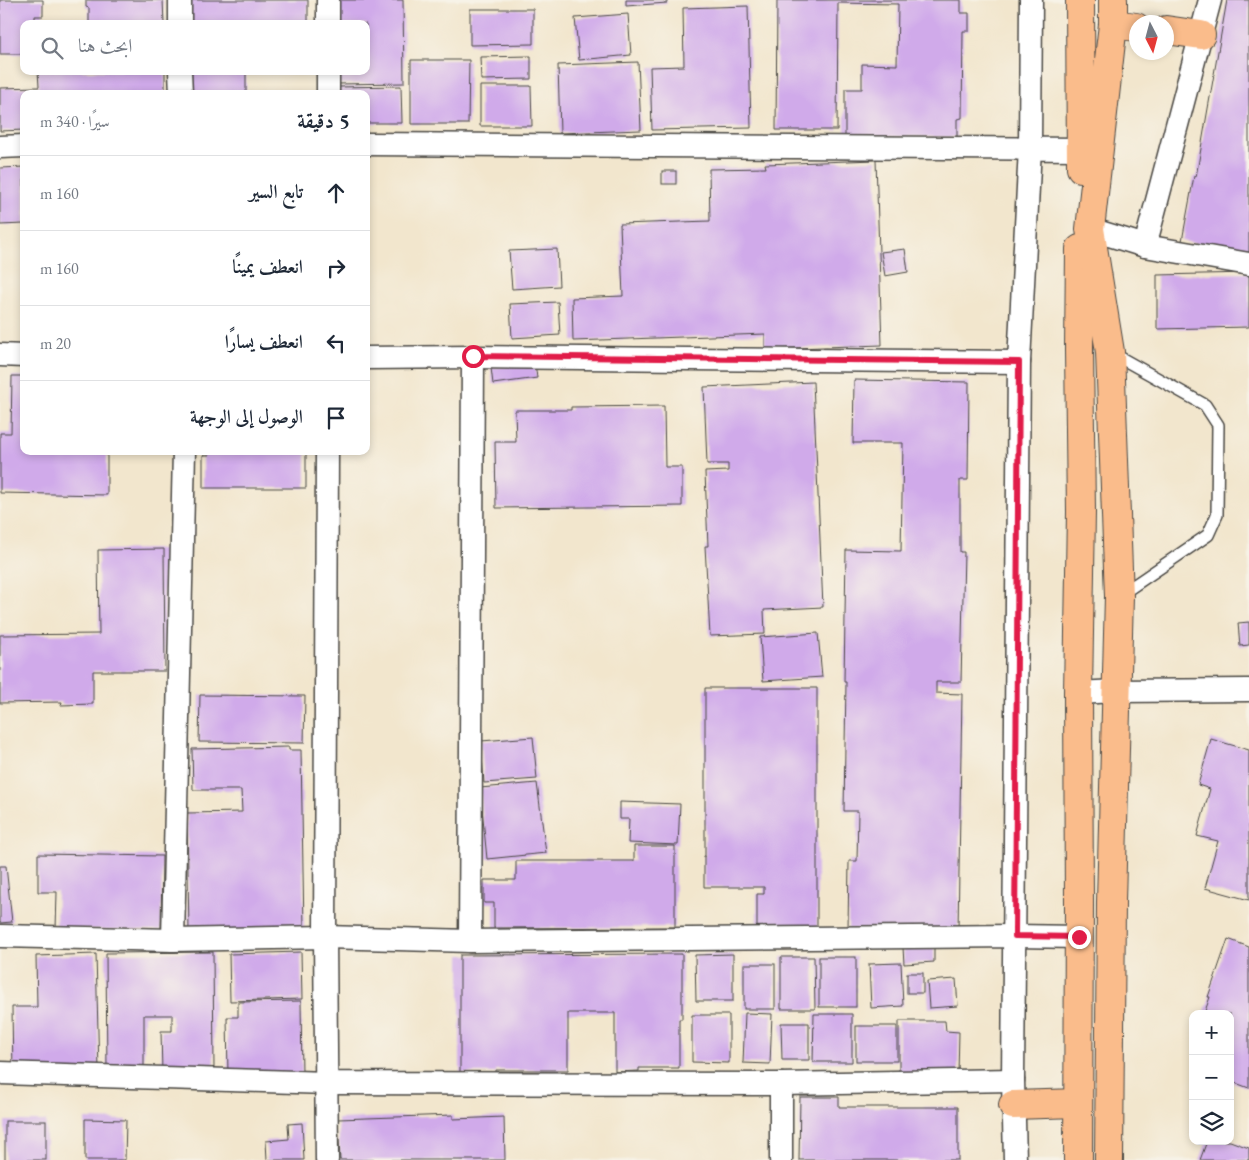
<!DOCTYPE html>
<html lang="ar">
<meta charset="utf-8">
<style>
body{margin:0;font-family:"EB Garamond",Amiri,serif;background:#f2f2f3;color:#1f2937;direction:rtl}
.controls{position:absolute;right:15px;bottom:15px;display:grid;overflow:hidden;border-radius:10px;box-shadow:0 2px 8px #0003}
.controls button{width:45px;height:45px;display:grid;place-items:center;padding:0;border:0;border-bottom:1px solid #e0e1e3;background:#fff;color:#1f2937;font:25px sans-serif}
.compass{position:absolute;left:1129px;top:15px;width:45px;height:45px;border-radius:50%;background:#fff;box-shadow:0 2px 8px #0003;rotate:174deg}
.stop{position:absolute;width:15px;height:15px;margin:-11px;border:4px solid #e11d48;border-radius:50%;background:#fff}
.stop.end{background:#e11d48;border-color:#fff;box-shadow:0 1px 5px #0008}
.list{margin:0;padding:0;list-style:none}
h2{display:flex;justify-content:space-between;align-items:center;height:65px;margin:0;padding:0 20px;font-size:21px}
h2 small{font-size:16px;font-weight:400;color:#747a83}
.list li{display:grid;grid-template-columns:32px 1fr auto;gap:15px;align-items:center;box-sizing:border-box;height:75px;padding:0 20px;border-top:1px solid #e0e1e3}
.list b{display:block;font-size:19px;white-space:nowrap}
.list em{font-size:16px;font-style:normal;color:#747a83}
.icon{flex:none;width:28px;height:28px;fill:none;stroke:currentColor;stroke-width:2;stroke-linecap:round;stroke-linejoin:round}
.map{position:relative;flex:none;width:1249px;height:1160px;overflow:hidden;direction:ltr}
.search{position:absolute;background:#fff;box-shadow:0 2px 8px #0003;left:20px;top:20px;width:350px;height:55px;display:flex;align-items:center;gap:12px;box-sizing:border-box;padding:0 18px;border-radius:10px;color:#747a83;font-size:19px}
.panel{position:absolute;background:#fff;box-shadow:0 2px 8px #0003;left:20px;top:90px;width:350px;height:365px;border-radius:10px;direction:rtl}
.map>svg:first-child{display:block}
.building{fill:#d0aaea}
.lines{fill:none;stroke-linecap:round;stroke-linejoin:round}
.service-casing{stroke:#494743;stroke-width:14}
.minor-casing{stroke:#494743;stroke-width:25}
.trunk-casing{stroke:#494743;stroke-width:30}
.service{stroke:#fff;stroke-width:11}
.minor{stroke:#fff;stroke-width:22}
.trunk{stroke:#fabc8b;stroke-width:28}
.route{stroke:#e11d48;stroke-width:6}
</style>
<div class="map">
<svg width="1249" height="1160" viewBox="0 0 1249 1160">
<rect width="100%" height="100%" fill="#f7f3e8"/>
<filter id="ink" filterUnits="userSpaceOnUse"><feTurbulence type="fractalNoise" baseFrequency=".02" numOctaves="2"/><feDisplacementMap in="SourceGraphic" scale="10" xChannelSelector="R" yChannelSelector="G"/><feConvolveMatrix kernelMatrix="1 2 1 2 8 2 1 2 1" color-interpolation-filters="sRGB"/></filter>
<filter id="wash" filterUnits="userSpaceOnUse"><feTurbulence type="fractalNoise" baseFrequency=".0096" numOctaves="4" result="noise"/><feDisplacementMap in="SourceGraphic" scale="20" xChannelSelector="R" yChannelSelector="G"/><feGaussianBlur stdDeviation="1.12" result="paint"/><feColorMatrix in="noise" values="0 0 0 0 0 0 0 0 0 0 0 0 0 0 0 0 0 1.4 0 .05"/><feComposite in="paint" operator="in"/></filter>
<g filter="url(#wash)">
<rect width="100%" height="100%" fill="#f2e6cd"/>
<g id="blocks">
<g class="building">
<polygon points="0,0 43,0 43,16 35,16 35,24 24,24 24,54 0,54"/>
<polygon points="86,0 163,0 164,24 89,24 89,8 86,7"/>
<polygon points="191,0 308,0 308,24 189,24"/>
<polygon points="337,0 403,0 404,83 338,84 338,71 366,71 366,24 337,24"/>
<polygon points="626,0 667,0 667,3 626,6"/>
<polygon points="777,0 961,0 961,13 969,13 969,31 963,31 962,118 957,119 957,137 845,136 845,89 862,89 862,64 897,65 898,4 838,3 837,130 776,130"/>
<polygon points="1227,0 1249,0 1249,253 1182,241 1194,176 1196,177"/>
<polygon points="748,6 751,128 652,130 650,67 684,66 683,8"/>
<polygon points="470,9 533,9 533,44 470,45"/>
<polygon points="628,14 631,55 579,60 575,18"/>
<polygon points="531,56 531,79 481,80 480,57"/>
<polygon points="411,60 469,60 468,124 411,124"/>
<polygon points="638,62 641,130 560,133 558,65"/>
<polygon points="38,71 165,71 165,94 24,94 24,130 0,131 0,88 39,87"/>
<polygon points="189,71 246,71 246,94 190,94"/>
<polygon points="401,86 402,123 366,123 366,94 337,94 337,87"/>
<polygon points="480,86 531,86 532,126 480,126"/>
<polygon points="876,160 882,345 765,349 765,334 573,341 572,298 623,296 620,224 710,221 709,169 766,168 765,164"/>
<polygon points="24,167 24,224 0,225 0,168"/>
<rect x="662" y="171" width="14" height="13"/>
<polygon points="557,249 559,286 512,289 509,251"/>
<polygon points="905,249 908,272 885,276 881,252"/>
<polygon points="1249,273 1249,327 1157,329 1157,275"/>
<polygon points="558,302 560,335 512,338 510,304"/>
<polygon points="535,363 537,378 493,384 491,368"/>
<polygon points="12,376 24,376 24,451 107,451 107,495 0,493 0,433 11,433"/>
<polygon points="854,380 969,382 968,480 960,480 960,552 964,552 961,682 936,682 936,693 962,694 958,930 848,929 849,861 857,861 858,811 844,811 846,682 844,682 846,550 901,551 903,443 853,443"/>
<polygon points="813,382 823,607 764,610 765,634 710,636 705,546 708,546 705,472 728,471 728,464 707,464 704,387"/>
<polygon points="664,406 665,467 682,467 682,506 496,508 495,442 516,442 515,410 571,410 571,407"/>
<polygon points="209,451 306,451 306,488 203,488 203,455 209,455"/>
<polygon points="164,549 165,671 93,671 93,704 61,705 62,702 0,703 0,635 99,634 98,550"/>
<polygon points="1249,622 1249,645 1240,646 1238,623"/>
<polygon points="818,633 822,677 763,681 760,637"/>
<polygon points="705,688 817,688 817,929 757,929 757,894 764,894 764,887 704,887 704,856 705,856"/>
<polygon points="200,695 305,696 304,743 199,742"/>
<polygon points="533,737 537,779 484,783 481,741"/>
<polygon points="1211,739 1249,750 1249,900 1205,888 1218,841 1197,836 1210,789 1198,785"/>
<polygon points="289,747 289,750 301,750 304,930 189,932 187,813 242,812 241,790 193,790 192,749"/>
<polygon points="537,783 546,853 487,859 480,788"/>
<polygon points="620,802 680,804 678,845 628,843 629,819 620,819"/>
<polygon points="634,846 675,846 675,927 494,928 494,903 484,903 484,880 516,880 516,861 634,861"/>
<polygon points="38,854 162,856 161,930 56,929 57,892 38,892"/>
<polygon points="0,866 6,866 12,922 0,923"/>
<polygon points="1228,939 1249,947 1249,1088 1230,1081 1230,1014 1204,1014 1210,997 1208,997"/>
<polygon points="934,947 934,962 904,964 903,948"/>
<polygon points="213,952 214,1071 162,1072 161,1031 172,1031 172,1015 144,1015 144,1071 107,1072 106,953"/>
<polygon points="301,952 302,999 230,1001 229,954"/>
<polygon points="96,954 99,1071 13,1073 12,1007 37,1007 36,956"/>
<polygon points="682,954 682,1019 679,1019 679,1068 639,1068 639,1071 615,1072 615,1013 568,1013 568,1070 496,1070 496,1073 460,1073 460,955"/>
<polygon points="733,954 733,1001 696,1001 695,955"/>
<polygon points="781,957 814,957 815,1009 781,1009"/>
<rect x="819" y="957" width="37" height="50"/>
<polygon points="901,963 903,1006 871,1008 869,964"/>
<rect x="744" y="964" width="31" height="45"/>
<rect x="907" y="973" width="16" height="20"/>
<polygon points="956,979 958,1006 929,1008 927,981"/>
<polygon points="301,1001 302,1075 228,1075 227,1017 238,1017 238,1002"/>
<polygon points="745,1013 772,1014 770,1064 743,1063"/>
<polygon points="814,1014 852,1014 852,1062 813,1062"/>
<polygon points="692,1015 729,1015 729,1063 692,1062"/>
<polygon points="899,1021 945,1021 946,1031 959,1032 958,1074 899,1073"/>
<polygon points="781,1023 809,1023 809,1060 782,1060"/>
<rect x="856" y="1026" width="41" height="35"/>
<polygon points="800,1097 839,1097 839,1107 958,1107 958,1160 799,1160"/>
<polygon points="453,1115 453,1119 504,1117 505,1160 340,1160 338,1119"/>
<polygon points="85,1119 126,1120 125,1160 85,1160"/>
<rect x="5" y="1121" width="41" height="39"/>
<polygon points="302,1123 304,1160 267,1160 266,1141 289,1139 288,1124"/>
<polygon points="1207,1141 1230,1141 1249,1148 1249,1160 1200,1160"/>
</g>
</g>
</g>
<g filter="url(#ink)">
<use href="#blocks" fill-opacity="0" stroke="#494743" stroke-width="1"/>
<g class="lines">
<g class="service-casing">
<polyline id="service" points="1112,353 1205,405 1218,425 1217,515 1208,535 1120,595"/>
</g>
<g class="minor-casing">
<g id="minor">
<polyline points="180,0 180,24"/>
<polyline points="328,24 328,0"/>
<polyline points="180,71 181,94"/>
<polyline points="328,94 328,71"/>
<polyline points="366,144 1082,149"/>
<polyline points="0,147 24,146"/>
<polyline points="1090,229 1145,246 1249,264"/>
<polyline points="1145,246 1210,0"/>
<polyline points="0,355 24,356"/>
<polyline points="366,358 473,357 1019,362"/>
<polyline points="327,451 325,937 327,1160"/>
<polyline points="1078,693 1116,691 1249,690"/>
<polyline points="0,936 173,940 325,937 470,941 1015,936 1079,937"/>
<polyline points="173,940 184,451"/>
<polyline points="470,941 473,357"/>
<polyline points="0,1073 327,1083 781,1084 1013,1080"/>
<polyline points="781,1160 781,1084"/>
<polyline points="1015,1160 1013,1080 1019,362 1030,148 1031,0"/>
</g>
</g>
<g class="trunk-casing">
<g id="trunk">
<polyline points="1080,0 1081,168"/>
<polyline points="1113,24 1136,27"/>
<polyline points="1166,30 1201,35"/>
<polyline points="1013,1105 1078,1103"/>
<polyline points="1078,1160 1079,902 1078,693 1081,512 1079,350 1080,249"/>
<polyline points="1109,1160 1111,902 1119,596 1110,352 1090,229 1113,24 1113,0"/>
</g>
</g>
<use href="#service" class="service"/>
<use href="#minor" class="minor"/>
<use href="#trunk" class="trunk"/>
</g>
</g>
<g class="lines" filter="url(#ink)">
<polyline class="route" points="473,356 1019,362 1015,936 1079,937"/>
</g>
</svg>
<div class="controls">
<button>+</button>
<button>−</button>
<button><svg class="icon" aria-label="layers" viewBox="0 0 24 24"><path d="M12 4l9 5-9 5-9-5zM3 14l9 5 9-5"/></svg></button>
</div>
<svg class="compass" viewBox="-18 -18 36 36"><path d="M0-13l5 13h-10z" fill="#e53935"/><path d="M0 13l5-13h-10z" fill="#747a83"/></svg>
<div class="stop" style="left:473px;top:356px"></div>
<div class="stop end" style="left:1079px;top:937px"></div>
<div class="search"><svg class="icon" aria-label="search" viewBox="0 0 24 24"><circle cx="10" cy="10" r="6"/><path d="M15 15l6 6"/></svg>ابحث هنا</div>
<section class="panel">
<h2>5 دقيقة<small>سيرًا · 340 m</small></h2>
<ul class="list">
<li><svg class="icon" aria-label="ahead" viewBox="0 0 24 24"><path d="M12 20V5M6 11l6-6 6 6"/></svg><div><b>تابع السير</b></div><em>160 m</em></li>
<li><svg class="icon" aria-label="right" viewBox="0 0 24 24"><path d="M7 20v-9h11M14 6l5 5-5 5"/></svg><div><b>انعطف يمينًا</b></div><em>160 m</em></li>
<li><svg class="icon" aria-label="left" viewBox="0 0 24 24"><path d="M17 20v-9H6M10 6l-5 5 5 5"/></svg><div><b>انعطف يسارًا</b></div><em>20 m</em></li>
<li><svg class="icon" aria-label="arrive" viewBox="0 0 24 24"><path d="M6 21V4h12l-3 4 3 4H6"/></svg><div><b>الوصول إلى الوجهة</b></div></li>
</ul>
</section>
</div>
